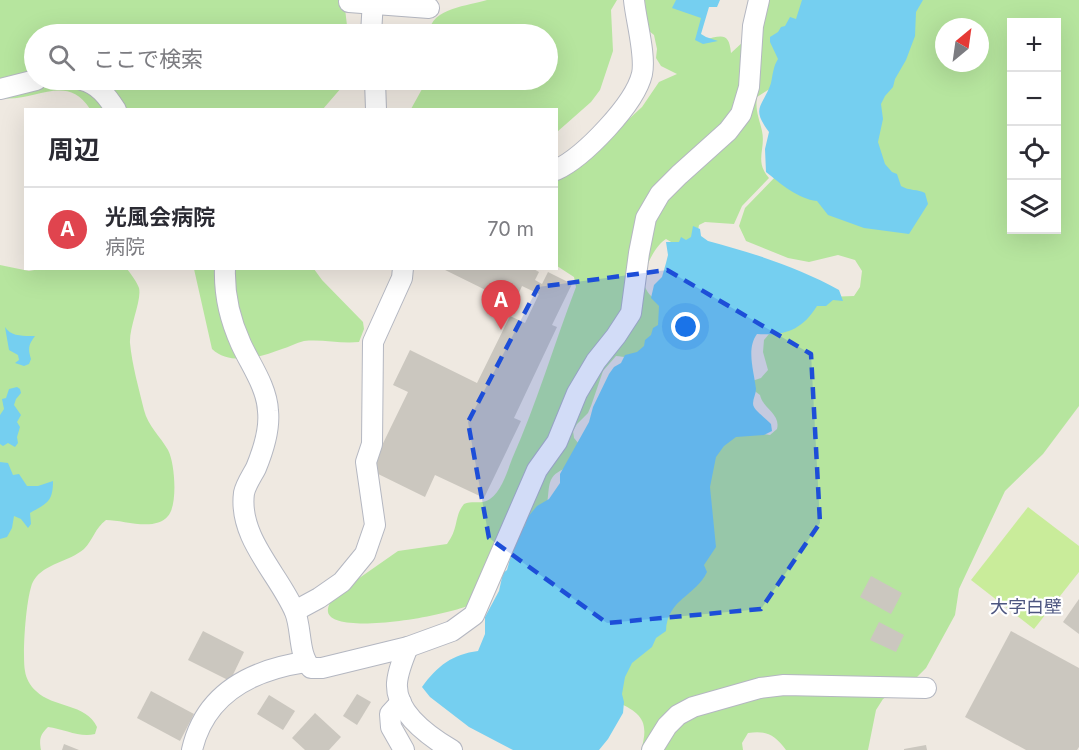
<!DOCTYPE html>
<html lang="ja">
<meta charset="utf-8">
<style>
body{margin:0;font-family:Inter,"Noto Sans JP",sans-serif;background:#f2f2f3;color:#2b2b33}
.controls{position:absolute;right:18px;top:18px;display:grid;overflow:hidden;border-radius:0px;box-shadow:0 6px 24px #0002}
.controls button{width:54px;height:54px;display:grid;place-items:center;padding:0;border:0;border-bottom:2px solid #e1e1e2;background:#fff;color:#2b2b33;font:30px sans-serif}
.compass{position:absolute;left:935px;top:18px;width:54px;height:54px;border-radius:50%;background:#fff;box-shadow:0 6px 24px #0002;rotate:29deg}
.you{position:absolute;left:686px;top:327px;width:21px;height:21px;margin:-15px;border:4px solid #fff;border-radius:50%;background:#1a73e8;box-shadow:0 0 0 9px #1a73e833}
.badge{display:grid;place-items:center;width:39px;height:39px;border-radius:50%;background:#2563eb;color:#fff;font-size:20px;font-weight:700}
.pin{position:absolute;translate:-50% -50px;filter:drop-shadow(0 2px 3px #0008)}
.pin::after{content:'';position:absolute;top:32px;width:21px;height:18px;background:inherit;clip-path:polygon(0 0,100% 0,50% 100%)}
.list{margin:0;padding:0;list-style:none}
h2{display:flex;justify-content:space-between;align-items:center;height:78px;margin:0;padding:0 24px;font-size:26px}
h2 small{font-size:20px;font-weight:400;color:#7c7c81}
.list li{display:grid;grid-template-columns:39px 1fr auto;gap:18px;align-items:center;box-sizing:border-box;height:84px;padding:0 24px;border-top:2px solid #e1e1e2}
.list b{display:block;font-size:22px;white-space:nowrap}
.list p{margin:0;font-size:20px;white-space:nowrap;color:#7c7c81}
.list em{font-size:20px;font-style:normal;color:#7c7c81}
.icon{flex:none;width:33px;height:33px;fill:none;stroke:currentColor;stroke-width:2;stroke-linecap:round;stroke-linejoin:round}
.map{position:relative;flex:none;width:1079px;height:750px;overflow:hidden}
.search{position:absolute;background:#fff;box-shadow:0 6px 24px #0002;left:24px;top:24px;width:534px;height:66px;display:flex;align-items:center;gap:15px;box-sizing:border-box;padding:0 21px;border-radius:33px;color:#7c7c81;font-size:22px}
.panel{position:absolute;background:#fff;box-shadow:0 6px 24px #0002;left:24px;top:108px;width:534px;height:162px;border-radius:0px}
.map>svg:first-child{display:block}
.green{fill:#b6e59e;fill-rule:evenodd}
.pitch{fill:#c9ec9a}
.water{fill:#75cff0}
.building{fill:#cbc7bf}
.lines{fill:none;stroke-linecap:round;stroke-linejoin:round}
.minor-casing{stroke:#b4b7c1;stroke-width:22}
.minor{stroke:#fff;stroke-width:20}
.marked{fill:#1d4ed8;fill-opacity:0.2;stroke:#1d4ed8;stroke-width:4.5;stroke-dasharray:12 8;stroke-linejoin:round}
.labels{text-anchor:middle;dominant-baseline:central;stroke-width:4.5;stroke-linejoin:round;paint-order:stroke}
.quarter-label{font-size:18px;fill:#4d5680;stroke:#fff}
</style>
<div class="map">
<svg width="1079" height="750" viewBox="0 0 1079 750">
<rect width="100%" height="100%" fill="#efe9e1"/>
<g class="green">
<path d="M0,0H344L348,34H34V80H348L323,109H90C66,72 35,103 0,98Z"/>
<path d="M487,0H617L611,10L613,51L600,90L591,102L557,132L556,110L411,109L427,80H548V34H430C428,8 469,6 487,0Z"/>
<path d="M645,0H681L704,13L699,38L703,40C721,36 729,31 731,53L744,41L751,0H807L784,57L776,85L757,97C755,110 759,118 762,131C766,149 754,161 769,178L742,206L734,224L705,222L699,225L696,241L678,246L666,239C654,246 639,276 646,289C649,296 658,301 662,307C661,325 652,353 631,357C626,358 621,356 616,356L603,371L591,406L588,413L577,424L573,431L574,438L579,444L567,468C546,475 550,486 547,505L535,514C523,534 511,554 499,573C495,581 491,591 485,597C469,614 332,638 328,612C327,606 332,600 335,595L398,551L447,544C459,528 454,516 464,504C473,500 482,505 490,499C502,490 507,472 512,459C537,403 554,344 576,287L574,277L557,266V180L569,174L642,107L659,82L677,74L661,66L656,58L657,49L654,35L649,31L646,21Z"/>
<path d="M918,0H1079V406L1043,454L1005,491L959,589L955,615L926,668L917,677L883,699L876,710L868,750H786C775,735 766,730 748,733L742,743L743,750H641C650,721 641,712 614,701L704,486L718,441L746,431L770,435L777,429C781,414 763,409 760,395L752,389L749,382L761,378L768,370L763,352L764,340L774,328L826,297L854,296L860,287L862,271L855,260L838,255L809,262L788,258L746,241L739,226L745,208L778,174L904,194L876,158V110ZM1012,22H1056V230H1012ZM944,27H980V63H944Z"/>
<path d="M0,265L29,271L45,268L127,269C131,274 137,282 139,288C142,300 129,327 130,343C132,365 139,389 144,410C148,426 160,436 168,450C175,463 178,505 168,516C155,532 124,520 106,520C95,528 93,540 84,549C69,562 45,563 34,580C26,591 22,656 25,671C26,678 30,686 36,691C53,708 86,703 97,727L95,734C80,738 64,729 48,727C40,735 39,739 41,750H0Z"/>
<path d="M194,269H314L322,280L363,322L364,329L359,342C341,344 322,339 304,341C296,343 289,347 282,349C261,357 230,366 212,349Z"/>
</g>
<polygon class="pitch" points="1028,507 1079,546 1079,572 1034,629 971,580"/>
<g class="water">
<polygon points="676,0 720,0 717,7 709,7 701,34 706,37 718,41 703,44 695,40 701,18 672,8"/>
<path d="M802,0H923L916,12L915,36L906,60L895,79L893,87L885,96L881,104L883,119L878,142L885,164L892,172L897,174L901,186C909,191 918,189 925,193L928,204L909,234L864,228L828,215L817,201C798,199 781,184 766,172L765,149L769,132C750,107 763,107 771,83C773,74 773,67 778,59L770,42V37L778,32L781,27L785,26L790,17L796,19Z"/>
<path d="M693,226L700,229L701,236L708,241C753,253 798,267 839,290L843,301L833,300L826,306H817C802,330 785,336 757,334C746,349 754,371 756,389C756,395 751,402 754,407C756,411 767,420 771,424L772,431L764,435L736,437L724,446L716,457L710,487L716,547L704,565L707,572C696,596 667,599 666,631L656,638L652,647L632,663L625,677L622,694L624,702L623,713L608,739L599,750H513L469,727L430,697L422,687C437,666 453,654 478,651L485,634V617L499,591L503,573L507,570L517,533L525,526L527,518L537,506L549,499L560,483V474L589,422L593,407L609,374L614,367L621,363L625,355L637,352L644,346L645,340L651,335L653,328L658,325L659,306L651,298L654,285L662,277L666,263L668,255L666,242H679L681,237L686,240L691,237Z"/>
<path d="M5,327C11,337 25,336 35,336C28,345 28,349 31,359L29,364L24,366L15,363L19,360L18,355L9,350Z"/>
<polygon points="17,387 20,389 21,393 16,399 14,405 21,415 17,422 20,427 17,437 18,443 15,447 8,443 3,446 0,444 0,415 4,409 2,399 6,398 9,389"/>
<path d="M0,462L8,463L13,475L19,474L27,486H38L53,481C53,502 47,503 30,513L31,524L28,528L21,519L14,516L12,528L7,537L0,539Z"/>
</g>
<g class="building">
<polygon points="441,268 532,268 539,272 535,280 542,284 548,272 572,284 552,325 557,327 514,418 521,421 484,498 435,475 425,497 370,470 408,392 393,385 410,350 477,383 510,316 525,323 539,294 522,286 514,304"/>
<polygon points="871,576 902,593 891,614 860,597"/>
<polygon points="1079,599 1079,634 1063,622"/>
<polygon points="879,622 904,635 896,652 870,640"/>
<polygon points="203,631 244,652 230,681 188,660"/>
<polygon points="1011,631 1079,668 1079,747 1077,750 1026,750 965,717"/>
<polygon points="151,691 194,714 180,741 137,718"/>
<polygon points="357,694 371,702 357,725 343,716"/>
<polygon points="269,695 295,711 283,730 257,714"/>
<polygon points="315,713 341,737 329,750 305,750 292,738"/>
<polygon points="64,744 79,750 62,750"/>
<polygon points="926,745 927,750 904,750 904,749"/>
</g>
<g class="lines">
<g class="minor-casing">
<g id="minor">
<polyline points="349,2 429,8"/>
<polyline points="371,34 373,0"/>
<path d="M82,80C98,84 107,96 116,110"/>
<polyline points="375,80 376,110"/>
<polyline points="0,89 36,80"/>
<path d="M556,170C584,157 635,104 642,74C646,55 636,21 634,0"/>
<path d="M225,268C224,294 230,320 241,344C250,364 267,387 268,411C270,429 263,451 256,468C252,476 246,484 244,493C238,538 279,574 295,612C302,629 298,655 311,668H322L408,647L452,631L474,615L537,470L557,442L577,393L596,361L616,336L631,313L639,253L646,218L660,194L679,175L728,131L741,114L749,87L753,26L759,0"/>
<polyline points="295,611 319,598 342,582 365,554 375,525 366,462 372,444 373,342 402,278 403,268"/>
<path d="M408,647C403,659 398,671 397,683C395,713 430,737 452,750"/>
<polyline points="401,702 390,714 391,727 404,750"/>
<path d="M192,750C205,693 252,670 305,662"/>
<polyline points="652,750 667,726 678,715 693,707 760,688 784,685 926,688"/>
</g>
</g>
<use href="#minor" class="minor"/>
</g>
<path class="marked" d="M667,270L811,354L820,523L761,609L607,623L489,538L468,422L538,287Z"/>
<g class="labels">
<g class="quarter-label">
<text x="1026" y="606">大字白壁</text>
</g>
</g>
</svg>
<div class="controls">
<button>+</button>
<button>−</button>
<button><svg class="icon" aria-label="locate" viewBox="0 0 24 24"><circle cx="12" cy="12" r="6"/><path d="M12 2v4M12 18v4M2 12h4M18 12h4"/></svg></button>
<button><svg class="icon" aria-label="layers" viewBox="0 0 24 24"><path d="M12 4l9 5-9 5-9-5zM3 14l9 5 9-5"/></svg></button>
</div>
<svg class="compass" viewBox="-18 -18 36 36"><path d="M0-13l5 13h-10z" fill="#e53935"/><path d="M0 13l5-13h-10z" fill="#7c7c81"/></svg>
<div class="you"></div>
<div class="pin badge" style="left:501px;top:330px;background:#e0444e">A</div>
<div class="search"><svg class="icon" aria-label="search" viewBox="0 0 24 24"><circle cx="10" cy="10" r="6"/><path d="M15 15l6 6"/></svg>ここで検索</div>
<section class="panel">
<h2>周辺<small></small></h2>
<ul class="list">
<li><span class="badge" style="background:#e0444e">A</span><div><b>光風会病院</b><p>病院</p></div><em>70 m</em></li>
</ul>
</section>
</div>
